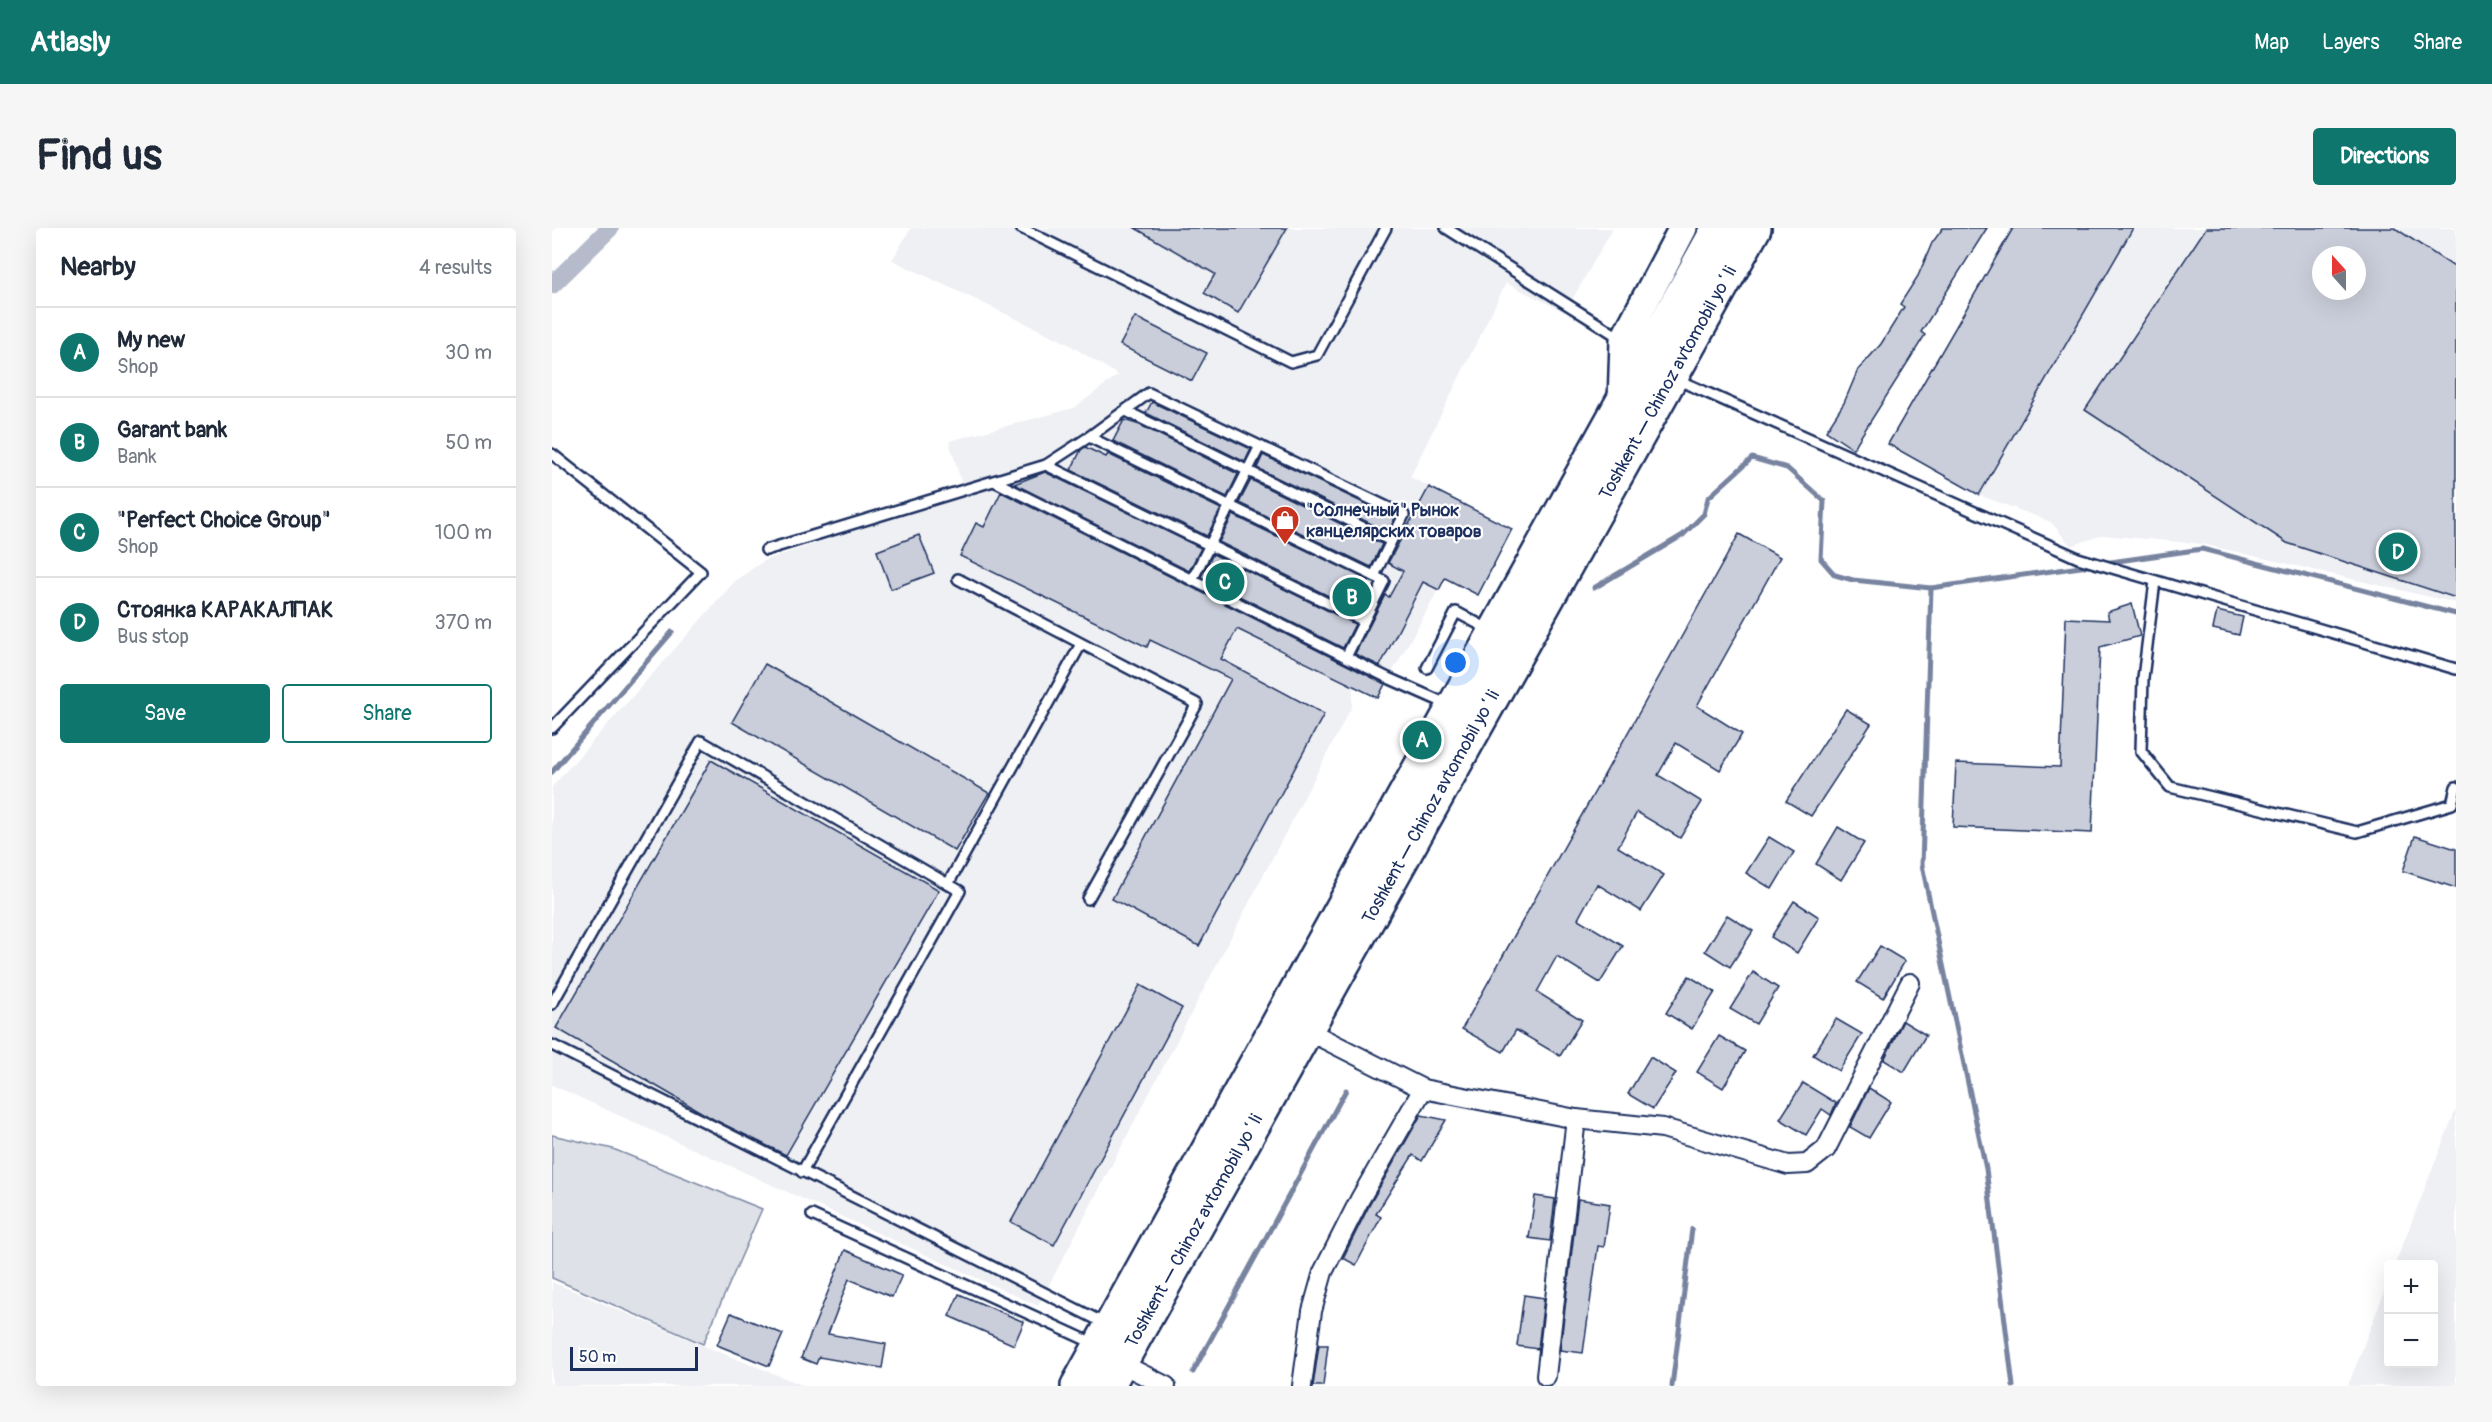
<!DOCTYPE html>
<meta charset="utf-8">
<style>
body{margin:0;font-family:Pangolin,sans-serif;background:#f6f6f7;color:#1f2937}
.controls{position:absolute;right:18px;bottom:18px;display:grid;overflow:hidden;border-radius:6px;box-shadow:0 6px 24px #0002}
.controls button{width:54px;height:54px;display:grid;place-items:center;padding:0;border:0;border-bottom:2px solid #e0e1e3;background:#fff;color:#1f2937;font:30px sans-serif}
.compass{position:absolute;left:1760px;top:18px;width:54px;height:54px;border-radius:50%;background:#fff;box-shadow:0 6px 24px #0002;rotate:339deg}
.scale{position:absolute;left:18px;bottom:15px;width:128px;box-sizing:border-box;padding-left:6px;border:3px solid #1b2f5e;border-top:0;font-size:16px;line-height:21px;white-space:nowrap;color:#1b2f5e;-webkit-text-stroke:4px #fff;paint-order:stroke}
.you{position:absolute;left:904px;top:435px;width:21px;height:21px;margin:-15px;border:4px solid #fff;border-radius:50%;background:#1a73e8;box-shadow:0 0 0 9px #1a73e833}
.badge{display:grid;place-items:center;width:39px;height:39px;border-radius:50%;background:#0f766e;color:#fff;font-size:20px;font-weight:700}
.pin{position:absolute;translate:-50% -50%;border:3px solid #fff;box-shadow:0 2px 6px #0006}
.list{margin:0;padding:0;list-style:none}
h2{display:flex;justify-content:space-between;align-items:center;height:78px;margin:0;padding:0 24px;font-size:26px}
h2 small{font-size:20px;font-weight:400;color:#747a83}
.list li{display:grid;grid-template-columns:39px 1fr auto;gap:18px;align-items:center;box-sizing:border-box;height:90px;padding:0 24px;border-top:2px solid #e0e1e3}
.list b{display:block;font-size:22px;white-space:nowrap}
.list p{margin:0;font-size:20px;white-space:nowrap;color:#747a83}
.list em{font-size:20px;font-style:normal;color:#747a83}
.actions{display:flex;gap:12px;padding:18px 24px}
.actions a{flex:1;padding:14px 0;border:2px solid #0f766e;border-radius:6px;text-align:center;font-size:21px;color:#0f766e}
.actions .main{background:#0f766e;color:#fff}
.map{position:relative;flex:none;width:1904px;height:1158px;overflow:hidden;border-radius:6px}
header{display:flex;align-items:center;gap:36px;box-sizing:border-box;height:84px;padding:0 30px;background:#0f766e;color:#fff}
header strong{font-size:28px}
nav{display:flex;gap:33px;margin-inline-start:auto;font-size:21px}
.intro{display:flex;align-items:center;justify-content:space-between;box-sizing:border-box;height:144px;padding:0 36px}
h1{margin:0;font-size:42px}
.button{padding:15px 27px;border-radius:6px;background:#0f766e;color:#fff;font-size:21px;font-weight:700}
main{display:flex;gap:36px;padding:0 36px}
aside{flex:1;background:#fff;border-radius:6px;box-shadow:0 6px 24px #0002}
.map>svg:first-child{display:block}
.built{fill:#eff0f4;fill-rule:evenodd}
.green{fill:#dee1e7;stroke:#7c88a2;stroke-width:1.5}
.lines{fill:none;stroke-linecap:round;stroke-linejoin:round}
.stream{stroke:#77839f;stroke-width:5}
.canal{stroke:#b5bbca;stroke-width:18}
.building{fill:#caceda;stroke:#1b2f5e;stroke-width:1.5;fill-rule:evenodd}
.lane-casing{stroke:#1b2f5e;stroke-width:14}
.street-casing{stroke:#1b2f5e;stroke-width:22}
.secondary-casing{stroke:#1b2f5e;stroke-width:32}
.highway-casing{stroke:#1b2f5e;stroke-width:38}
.lane{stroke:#fff;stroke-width:9}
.street{stroke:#fff;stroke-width:18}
.secondary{stroke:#fff;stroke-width:27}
.highway{stroke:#fff;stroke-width:33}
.labels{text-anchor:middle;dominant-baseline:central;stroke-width:4.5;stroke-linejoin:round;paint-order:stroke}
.street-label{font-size:18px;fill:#1b2f5e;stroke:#fff}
.poi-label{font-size:18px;font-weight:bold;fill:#1b2f5e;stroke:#fff;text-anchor:start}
</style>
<header>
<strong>Atlasly</strong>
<nav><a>Map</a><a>Layers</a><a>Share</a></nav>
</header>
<div class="intro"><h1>Find us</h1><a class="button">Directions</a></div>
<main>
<aside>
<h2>Nearby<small>4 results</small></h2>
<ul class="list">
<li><span class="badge">A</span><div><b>My new</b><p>Shop</p></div><em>30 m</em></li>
<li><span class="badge">B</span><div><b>Garant bank</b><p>Bank</p></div><em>50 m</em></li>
<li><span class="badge">C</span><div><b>&quot;Perfect Choice Group&quot;</b><p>Shop</p></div><em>100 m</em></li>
<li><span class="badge">D</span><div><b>Стоянка КАРАКАЛПАК</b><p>Bus stop</p></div><em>370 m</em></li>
</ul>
<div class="actions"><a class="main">Save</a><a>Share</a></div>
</aside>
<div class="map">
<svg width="1904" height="1158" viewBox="0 0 1904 1158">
<rect width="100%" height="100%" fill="#fff"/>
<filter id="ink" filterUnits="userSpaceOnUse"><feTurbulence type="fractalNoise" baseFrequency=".0167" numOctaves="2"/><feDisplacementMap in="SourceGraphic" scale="12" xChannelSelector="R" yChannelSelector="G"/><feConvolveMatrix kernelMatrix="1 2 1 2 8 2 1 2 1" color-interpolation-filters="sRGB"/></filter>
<g filter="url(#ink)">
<g class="built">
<polygon points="359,0 1061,0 1013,84 954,55 858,249 960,301 926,367 893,350 826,470 801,459 800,478 486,1078 0,857 0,559 184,352 213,332 413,267 397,213 522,180 566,147 513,114 340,32"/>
<path d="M1581,0H1904V375L1650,316L1550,307L1519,318L1499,294L1427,267ZM1769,27H1805V63H1769Z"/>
<polygon points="1904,881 1904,1158 1796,1158 1836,1054 1836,1136 1882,1136 1882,1036 1843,1036"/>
<polygon points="0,1054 152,1118 253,1158 0,1158"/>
</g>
<polygon class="green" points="0,907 61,921 210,981 151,1116 0,1050"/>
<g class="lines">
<g class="stream">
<polyline points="1552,335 1650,321 1904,386"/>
<polyline points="1042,360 1131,307 1152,286 1156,270 1200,230 1235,240 1272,273 1269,331 1283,347 1301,352 1379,360 1543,337"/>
<polyline points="1379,360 1370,637 1434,941 1461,1158"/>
<polyline points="0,544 120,404"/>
<polyline points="641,1144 794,862"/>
<polyline points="1120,1158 1140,1001"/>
</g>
<polyline class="canal" points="0,57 58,0"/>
</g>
<g class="building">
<polygon points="583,0 735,0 686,85 652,65 663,46"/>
<polygon points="1391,0 1435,0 1369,104 1373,107 1301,221 1274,203 1292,175 1306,142 1329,116 1352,79 1348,76 1366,48 1380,15"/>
<polygon points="1461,0 1581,0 1427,267 1336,216"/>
<path d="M1654,0H1843L1904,40V370L1735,315L1533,182ZM1769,27H1805V63H1769Z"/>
<polygon points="583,89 655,125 640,153 568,117"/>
<polygon points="600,174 699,221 693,234 594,185"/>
<polygon points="572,192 588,197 686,246 675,269 561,213"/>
<polygon points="533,219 554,229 556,226 669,281 655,308 519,242 529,222"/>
<polygon points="711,227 843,290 836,304 705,240"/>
<polygon points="493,244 649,320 637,343 462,256"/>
<polygon points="699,252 830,316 819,339 687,275"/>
<polygon points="877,259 960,301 926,367 893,350 887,362 871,354 828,438 803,426 833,367 837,369 851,343 836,335"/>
<polygon points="449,264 833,456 826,470 685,401 669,431 772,486 647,718 560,671 679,451 598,412 595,419 408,328 424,295 432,299"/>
<polygon points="681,287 816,352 813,357 821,361 809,384 667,314"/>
<polygon points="1187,306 1228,329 1145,478 1190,506 1168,542 1124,515 1106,547 1150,574 1128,610 1085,584 1066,619 1112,647 1089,683 1045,656 1026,691 1071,718 1048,755 1005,728 985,764 1030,792 1008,828 964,802 951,824 910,801"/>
<polygon points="367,307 382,345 339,361 325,323"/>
<polygon points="661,326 803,396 791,420 649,349"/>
<polygon points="1580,376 1588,408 1548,419 1540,605 1401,599 1404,535 1508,539 1514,390 1557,392 1555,384"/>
<polygon points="1665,383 1691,389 1687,407 1661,401"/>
<polygon points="213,436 437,565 403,623 180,494"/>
<polygon points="1294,481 1319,496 1259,588 1234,573"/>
<polygon points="159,532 387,662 234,927 161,891 4,800"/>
<polygon points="1286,599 1312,615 1289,652 1264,636"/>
<polygon points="1863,608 1904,621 1904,660 1851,643"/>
<polygon points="1217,609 1242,624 1220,661 1194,645"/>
<polygon points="1242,673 1267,689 1245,725 1219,709"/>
<polygon points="1175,687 1201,703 1178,739 1153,723"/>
<polygon points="1328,718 1353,733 1331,770 1305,754"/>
<polygon points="1201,744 1226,760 1204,796 1178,781"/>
<polygon points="1137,748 1163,764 1140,801 1114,785"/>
<polygon points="588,757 630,780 502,1017 459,994"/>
<polygon points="1284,791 1310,806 1287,843 1261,827"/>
<polygon points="1351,793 1374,807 1352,844 1332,832"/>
<polygon points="1167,808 1193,823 1171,860 1145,844"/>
<polygon points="1098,829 1124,845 1101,881 1076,866"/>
<polygon points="1251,855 1284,875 1279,887 1270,881 1254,907 1228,891"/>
<polygon points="1317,860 1339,874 1317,910 1298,899"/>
<polygon points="869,887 894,892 870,933 861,927 824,986 829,989 804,1037 791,1030 818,976"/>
<polygon points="983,968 1003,971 998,1013 977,1010"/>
<polygon points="1026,971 1058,976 1052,1019 1046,1018 1031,1125 1008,1122"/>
<polygon points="293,1022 350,1047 340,1069 297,1051 276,1106 334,1116 330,1140 267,1129 264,1136 249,1130"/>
<polygon points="407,1066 472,1094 462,1117 397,1088"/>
<polygon points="972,1067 992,1070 986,1121 965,1118"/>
<polygon points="179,1085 231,1106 217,1138 165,1117"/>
<polygon points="767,1117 776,1117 771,1158 761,1158"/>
</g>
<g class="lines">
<g class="lane-casing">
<g id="lane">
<polyline points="469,0 739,134 765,127 834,0"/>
<polyline points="894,0 1070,111"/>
<polyline points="1124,151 1526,330 1904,441"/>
<polyline points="574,183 839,313"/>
<polyline points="537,209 832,353 794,429"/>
<polyline points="0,226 149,344 0,500"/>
<polyline points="494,237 812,393"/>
<polyline points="442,253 836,450 897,477"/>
<polyline points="214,322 494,237 537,209 597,165 852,287 822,348"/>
<polyline points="406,351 645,476 536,671"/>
<polyline points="640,352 708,218"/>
<polyline points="1603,353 1591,450 1589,523 1618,559 1805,604 1900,576 1904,559"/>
<polyline points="875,440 904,384 938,402"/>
<polyline points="396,656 529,416"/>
<polyline points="0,776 149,513 408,663 250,944"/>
<polyline points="0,817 554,1096"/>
<polyline points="260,987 543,1116"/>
</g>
</g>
<g class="street-casing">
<g id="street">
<polyline points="754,802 871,861 1024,891 1111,900 1236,937 1255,936 1274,921 1358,755"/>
<polyline points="568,1135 614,1158"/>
<polyline points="994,1148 1024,891"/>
<polyline points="750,1158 760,1083 771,1044 808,971 871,861"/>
</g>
</g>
<g class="secondary-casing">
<polyline id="secondary" points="1070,176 1072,112 1131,0"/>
</g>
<g class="highway-casing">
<g id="highway">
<polyline points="526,1158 1167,0"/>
<polyline points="555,1158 1202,0"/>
</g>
</g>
<use href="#lane" class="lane"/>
<use href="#street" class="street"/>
<use href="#secondary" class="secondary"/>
<use href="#highway" class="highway"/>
</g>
</g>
<defs>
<g id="shop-pin" transform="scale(1.5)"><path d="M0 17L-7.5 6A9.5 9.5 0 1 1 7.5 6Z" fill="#c8321e" stroke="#fff"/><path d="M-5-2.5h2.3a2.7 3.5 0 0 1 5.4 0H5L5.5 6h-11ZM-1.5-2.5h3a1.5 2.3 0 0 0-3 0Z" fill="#fff"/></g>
</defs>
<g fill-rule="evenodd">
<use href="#shop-pin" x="733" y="292"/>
</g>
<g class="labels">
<g class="street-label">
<text transform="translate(1116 155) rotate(-61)">Toshkent — Chinoz avtomobil yoʻli</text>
<text transform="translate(879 579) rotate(-61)">Toshkent — Chinoz avtomobil yoʻli</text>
<text transform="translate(642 1003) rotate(-61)">Toshkent — Chinoz avtomobil yoʻli</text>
</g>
<g class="poi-label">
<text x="754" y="282">"Солнечный" Рынок<tspan x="754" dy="21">канцелярских товаров</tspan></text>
</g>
</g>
</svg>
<div class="controls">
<button>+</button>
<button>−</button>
</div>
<svg class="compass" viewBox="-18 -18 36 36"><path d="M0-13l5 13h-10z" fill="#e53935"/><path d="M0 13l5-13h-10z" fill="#747a83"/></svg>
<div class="scale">50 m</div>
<div class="you"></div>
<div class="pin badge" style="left:870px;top:512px">A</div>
<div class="pin badge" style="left:800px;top:369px">B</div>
<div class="pin badge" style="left:673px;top:354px">C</div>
<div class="pin badge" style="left:1846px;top:324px">D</div>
</div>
</main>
